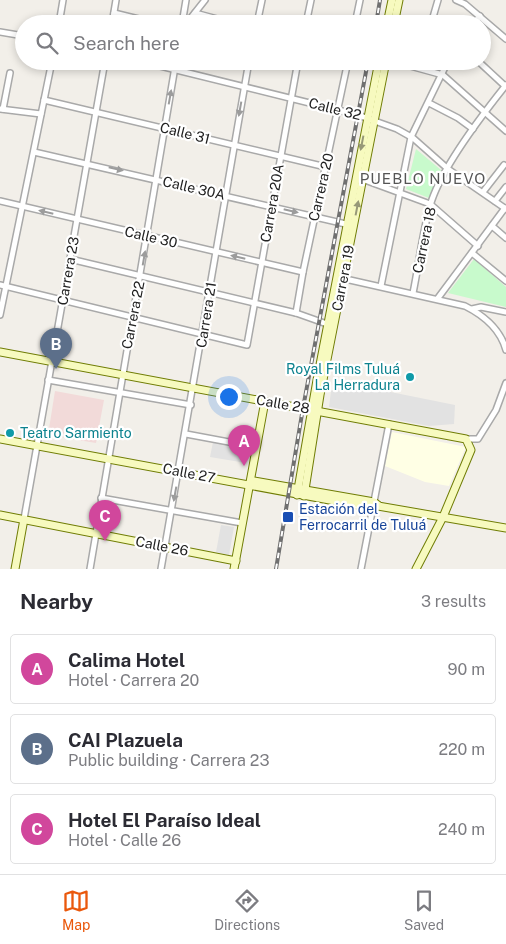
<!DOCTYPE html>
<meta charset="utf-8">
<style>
body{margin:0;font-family:"Public Sans",sans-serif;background:#f7f7f7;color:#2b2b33}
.you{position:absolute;left:228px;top:396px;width:18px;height:18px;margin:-12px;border:4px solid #fff;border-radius:50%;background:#1a73e8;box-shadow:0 0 0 8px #1a73e833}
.badge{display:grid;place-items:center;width:32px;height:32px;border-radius:50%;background:#ea580c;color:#fff;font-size:16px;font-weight:700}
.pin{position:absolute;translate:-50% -41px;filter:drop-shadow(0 1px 2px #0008)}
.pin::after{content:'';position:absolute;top:26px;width:18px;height:15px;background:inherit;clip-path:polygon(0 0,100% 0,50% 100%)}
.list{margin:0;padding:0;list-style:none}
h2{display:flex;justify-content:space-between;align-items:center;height:65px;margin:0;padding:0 20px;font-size:21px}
h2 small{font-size:16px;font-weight:400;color:#7c7c81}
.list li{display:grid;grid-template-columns:32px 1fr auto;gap:15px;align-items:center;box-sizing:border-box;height:70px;margin:0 10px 10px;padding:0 10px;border:1px solid #e1e1e2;border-radius:5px}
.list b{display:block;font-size:19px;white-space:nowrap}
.list p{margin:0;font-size:16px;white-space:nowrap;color:#7c7c81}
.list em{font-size:16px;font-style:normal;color:#7c7c81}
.icon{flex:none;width:28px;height:28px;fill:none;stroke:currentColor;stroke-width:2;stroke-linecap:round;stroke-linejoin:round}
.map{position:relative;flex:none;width:506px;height:569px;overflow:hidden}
.search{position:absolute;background:#fff;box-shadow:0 2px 8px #0003;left:15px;right:15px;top:15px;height:55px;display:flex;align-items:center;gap:12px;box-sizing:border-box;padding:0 18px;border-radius:28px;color:#7c7c81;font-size:19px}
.sheet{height:305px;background:#fff}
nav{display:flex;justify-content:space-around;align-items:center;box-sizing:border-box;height:70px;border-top:1px solid #e1e1e2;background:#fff;font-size:14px;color:#7c7c81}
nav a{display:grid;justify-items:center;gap:2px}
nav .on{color:#ea580c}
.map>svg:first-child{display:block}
.commercial{fill:#f2dad9}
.education{fill:#ffffe5}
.park{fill:#c8facc}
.parking{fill:#e2e2e2}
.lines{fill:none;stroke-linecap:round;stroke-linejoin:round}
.street-casing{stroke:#a9a9a9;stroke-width:8}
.secondary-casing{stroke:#707d05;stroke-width:9}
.street{stroke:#fff;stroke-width:5}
.secondary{stroke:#f7fabf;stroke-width:7}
.rail-casing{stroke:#707070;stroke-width:4}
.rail{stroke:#fff;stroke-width:2;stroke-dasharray:5.5;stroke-linecap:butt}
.oneway{fill:#9c9c9c}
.oneway2{fill:#979978}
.culture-dot{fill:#0f9aa8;stroke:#fff;stroke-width:2}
.transit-dot{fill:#1a4fb4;stroke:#fff;stroke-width:2}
.labels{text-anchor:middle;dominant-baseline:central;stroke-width:4.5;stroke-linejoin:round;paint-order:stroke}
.street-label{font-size:14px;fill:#222;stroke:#fff}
.culture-label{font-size:14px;fill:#0d838f;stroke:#fff;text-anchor:end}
.transit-label{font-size:14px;fill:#164399;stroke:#fff;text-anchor:start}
.neighbourhood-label{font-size:15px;letter-spacing:1px;fill:#555;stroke:#fff}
</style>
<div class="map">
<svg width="506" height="569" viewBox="0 0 506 569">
<rect width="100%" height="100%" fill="#f2efe9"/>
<polygon class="commercial" points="55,391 104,400 96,443 48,435"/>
<polygon class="education" points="392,432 466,447 449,486 425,482 385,466"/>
<g class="park">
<polygon points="416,149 441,170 429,198 406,189"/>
<polygon points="474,259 506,287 506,307 448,293"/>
</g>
<g class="parking">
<polygon points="346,383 455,405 454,424 429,426 329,407 331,391"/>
<polygon points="213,442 248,448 246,463 210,457"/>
<polygon points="221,525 234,527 229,555 216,552"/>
</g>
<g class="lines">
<g class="street-casing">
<g id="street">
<polyline points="456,0 465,4 506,39"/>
<polyline points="114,13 159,24"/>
<polyline points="195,13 236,24"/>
<polyline points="59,24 63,0"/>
<polyline points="112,24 116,0"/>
<polyline points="182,24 186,0"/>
<polyline points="186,24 205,0"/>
<polyline points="257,24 262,0"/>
<polyline points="306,24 311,0"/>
<polyline points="355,24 360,0"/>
<polyline points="431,24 438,0"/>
<polyline points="473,24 480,16"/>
<polyline points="0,32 24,36"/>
<polyline points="140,61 358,115 397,129 413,138 448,169 506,209"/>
<polyline points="392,61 443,75 506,131"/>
<polyline points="478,61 505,86"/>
<polyline points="44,100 326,167"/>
<polyline points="429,103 458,118 473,129"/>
<polyline points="0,109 41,114"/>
<polyline points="3,109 10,73"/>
<polyline points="34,152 350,225"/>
<polyline points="362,179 430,204 478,246"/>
<polyline points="483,192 504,165"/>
<polyline points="0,201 303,272"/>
<polyline points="495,201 506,187"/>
<polyline points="492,226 506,238"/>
<polyline points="472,253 506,281"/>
<polyline points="70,259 296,313 327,324"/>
<path d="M341,278L465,306C483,315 500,328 506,350"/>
<polyline points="0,285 247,345 298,61"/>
<polyline points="381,286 411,137 448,61"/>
<path d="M413,293C419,264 422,234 430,206C440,169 482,115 506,85"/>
<polyline points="438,298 505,208"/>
<polyline points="472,309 481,307 506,312"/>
<polyline points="296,313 303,272 348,61"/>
<polyline points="0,315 52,61"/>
<polyline points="48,380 191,405"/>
<polyline points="186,434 256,447"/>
<polyline points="466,439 478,439 496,410 506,383"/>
<polyline points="101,498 242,523"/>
<polyline points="24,519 105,61"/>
<polyline points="90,569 176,61"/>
<polyline points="161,569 249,61"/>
<polyline points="361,569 389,424"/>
</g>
</g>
<g class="secondary-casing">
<g id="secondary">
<polyline points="387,24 392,0"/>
<polyline points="394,24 399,0"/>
<polyline points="0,352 466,439 471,450 443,517 416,569"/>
<polyline points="0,439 367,507 378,506 506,528"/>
<polyline points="254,481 374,502 378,505"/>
<polyline points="297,495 317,380 379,61"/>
<polyline points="304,496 320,395 386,61"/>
<polyline points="0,515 236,561"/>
<polyline points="15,569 24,519"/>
<polyline points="234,569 265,401"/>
</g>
</g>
<use href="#street" class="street"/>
<use href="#secondary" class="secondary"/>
<g class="rail-casing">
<g id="rail">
<polyline points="376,24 380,0"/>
<polyline points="276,569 303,408 368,61"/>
</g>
</g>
<use href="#rail" class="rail"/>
</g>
<defs><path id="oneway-solid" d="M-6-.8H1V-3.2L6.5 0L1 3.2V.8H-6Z" transform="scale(1.25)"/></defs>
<g class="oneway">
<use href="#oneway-solid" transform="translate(170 97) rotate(-80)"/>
<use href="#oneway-solid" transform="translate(240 109) rotate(100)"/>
<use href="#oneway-solid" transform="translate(116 169) rotate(13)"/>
<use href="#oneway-solid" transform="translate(291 211) rotate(13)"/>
<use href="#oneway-solid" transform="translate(46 212) rotate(-167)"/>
<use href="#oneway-solid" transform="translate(238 257) rotate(-167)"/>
<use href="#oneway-solid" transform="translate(144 258) rotate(-80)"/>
<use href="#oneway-solid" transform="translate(175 494) rotate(100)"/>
</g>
<g class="oneway2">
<use href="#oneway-solid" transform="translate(362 143) rotate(101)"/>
<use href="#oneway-solid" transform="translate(357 208) rotate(-79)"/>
</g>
<g class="culture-dot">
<circle cx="410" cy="377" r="5"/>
<circle cx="10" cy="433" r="5"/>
</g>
<rect class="transit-dot" x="282" y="511" width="12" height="12" rx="2.5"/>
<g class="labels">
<g class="street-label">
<text transform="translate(335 109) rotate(14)">Calle 32</text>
<text transform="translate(185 133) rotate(14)">Calle 31</text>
<text transform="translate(321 187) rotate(-77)">Carrera 20</text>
<text transform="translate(194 188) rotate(13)">Calle 30A</text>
<text transform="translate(272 203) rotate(-80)">Carrera 20A</text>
<text transform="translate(151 237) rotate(13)">Calle 30</text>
<text transform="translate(424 240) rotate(-78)">Carrera 18</text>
<text transform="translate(68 271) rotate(-80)">Carrera 23</text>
<text transform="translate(343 278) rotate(-79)">Carrera 19</text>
<text transform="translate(133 315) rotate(-79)">Carrera 22</text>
<text transform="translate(206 315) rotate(-81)">Carrera 21</text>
<text transform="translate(283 404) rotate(10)">Calle 28</text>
<text transform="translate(189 473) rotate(11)">Calle 27</text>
<text transform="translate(162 546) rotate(11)">Calle 26</text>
</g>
<g class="culture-label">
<text x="400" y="369">Royal Films Tuluá<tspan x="400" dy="16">La Herradura</tspan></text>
<text x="20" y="433" text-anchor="start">Teatro Sarmiento</text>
</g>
<g class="transit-label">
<text x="299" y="509">Estación del<tspan x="299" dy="16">Ferrocarril de Tuluá</tspan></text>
</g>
<g class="neighbourhood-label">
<text x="423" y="178">PUEBLO NUEVO</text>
</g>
</g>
</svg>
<div class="you"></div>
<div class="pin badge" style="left:244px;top:466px;background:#d1479c">A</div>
<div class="pin badge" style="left:56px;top:369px;background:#5c6f8a">B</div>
<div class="pin badge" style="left:105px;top:541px;background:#d1479c">C</div>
<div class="search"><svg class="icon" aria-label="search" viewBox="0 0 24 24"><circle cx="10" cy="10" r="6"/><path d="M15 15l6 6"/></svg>Search here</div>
</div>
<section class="sheet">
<h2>Nearby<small>3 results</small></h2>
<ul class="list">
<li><span class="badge" style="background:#d1479c">A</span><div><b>Calima Hotel</b><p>Hotel · Carrera 20</p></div><em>90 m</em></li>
<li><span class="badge" style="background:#5c6f8a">B</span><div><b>CAI Plazuela</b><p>Public building · Carrera 23</p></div><em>220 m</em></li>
<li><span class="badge" style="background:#d1479c">C</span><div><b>Hotel El Paraíso Ideal</b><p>Hotel · Calle 26</p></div><em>240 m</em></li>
</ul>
</section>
<nav>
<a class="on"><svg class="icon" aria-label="map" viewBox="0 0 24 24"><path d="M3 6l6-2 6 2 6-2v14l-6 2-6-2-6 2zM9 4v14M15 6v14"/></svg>Map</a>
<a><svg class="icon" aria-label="directions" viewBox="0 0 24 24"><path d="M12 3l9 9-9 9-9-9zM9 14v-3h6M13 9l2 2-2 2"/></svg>Directions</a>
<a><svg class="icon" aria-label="saved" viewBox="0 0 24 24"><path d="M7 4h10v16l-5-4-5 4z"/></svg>Saved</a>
</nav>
